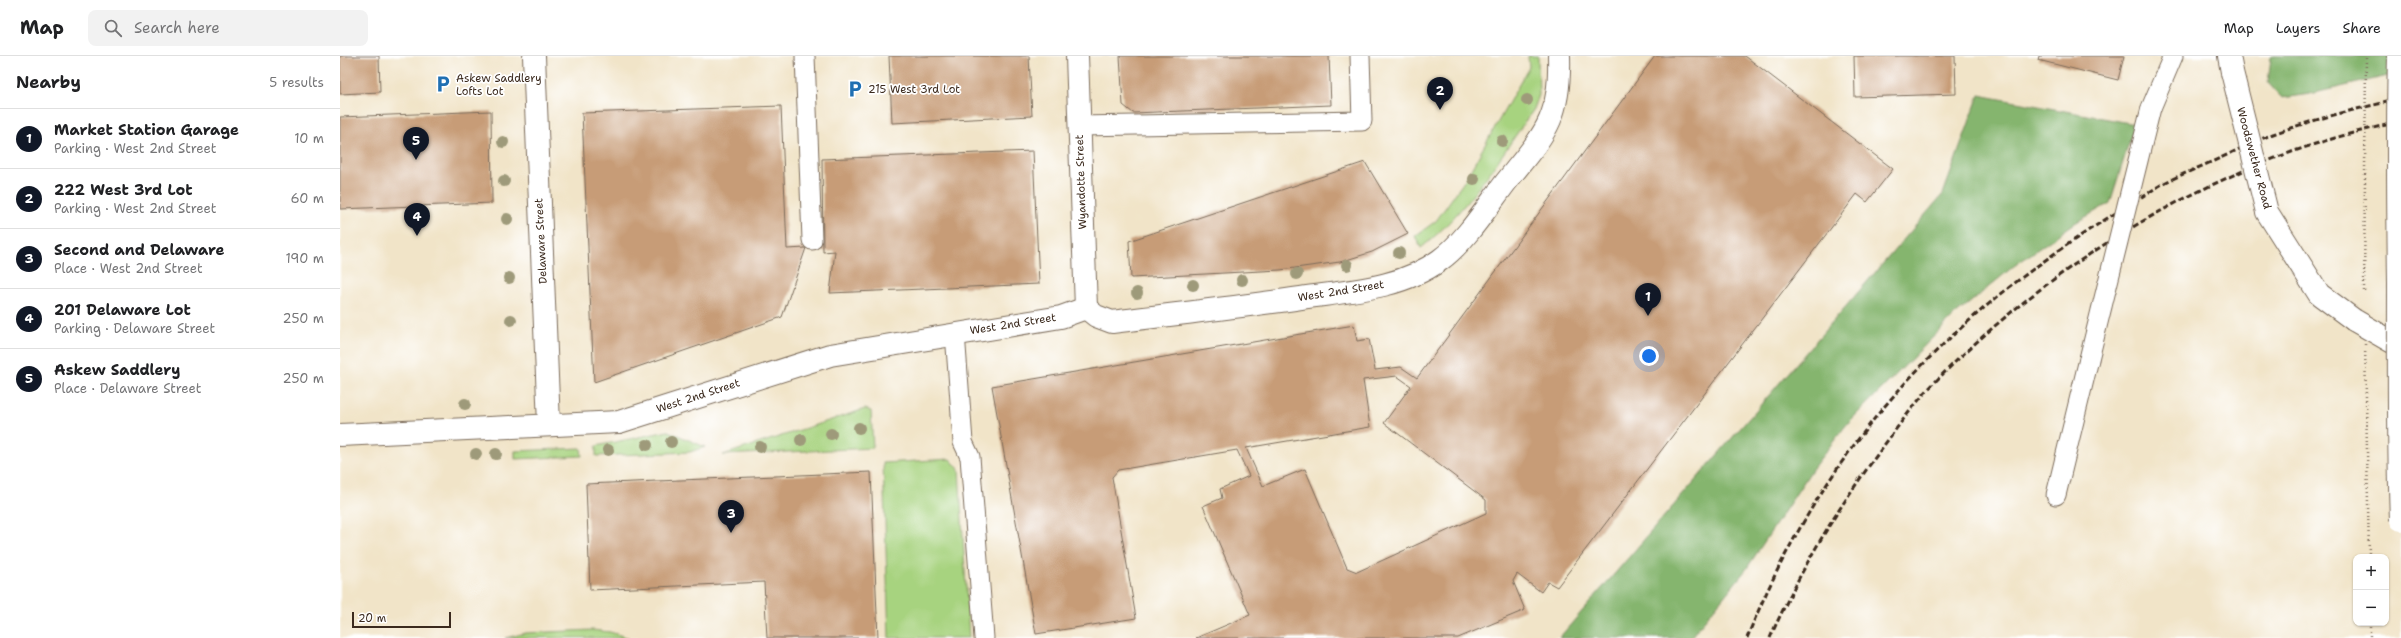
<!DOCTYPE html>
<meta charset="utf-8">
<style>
body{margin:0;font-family:"Shantell Sans",sans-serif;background:#f2f2f2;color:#202124}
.controls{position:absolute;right:12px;bottom:12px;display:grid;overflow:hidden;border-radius:8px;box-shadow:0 1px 3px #0004}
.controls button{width:36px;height:36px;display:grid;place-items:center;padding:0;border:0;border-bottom:1px solid #e0e0e0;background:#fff;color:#202124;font:20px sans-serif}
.scale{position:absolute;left:12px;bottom:10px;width:99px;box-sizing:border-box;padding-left:4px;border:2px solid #3b2a1e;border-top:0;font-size:11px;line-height:14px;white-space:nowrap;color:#3b2a1e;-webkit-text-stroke:3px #fff;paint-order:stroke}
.you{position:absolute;left:1309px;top:300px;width:14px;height:14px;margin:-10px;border:3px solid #fff;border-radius:50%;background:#1a73e8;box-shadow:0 0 0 6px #1a73e833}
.badge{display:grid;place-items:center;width:26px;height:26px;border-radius:50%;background:#111827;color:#fff;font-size:13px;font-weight:700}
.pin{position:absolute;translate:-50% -33px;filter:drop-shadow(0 1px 2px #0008)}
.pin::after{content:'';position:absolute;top:21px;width:14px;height:12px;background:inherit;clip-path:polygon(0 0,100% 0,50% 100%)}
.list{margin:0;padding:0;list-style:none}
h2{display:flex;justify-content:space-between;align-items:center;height:52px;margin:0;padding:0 16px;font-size:17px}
h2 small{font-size:13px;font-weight:400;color:#757577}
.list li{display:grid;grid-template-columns:26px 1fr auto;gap:12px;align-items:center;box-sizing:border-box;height:60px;padding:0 16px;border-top:1px solid #e0e0e0}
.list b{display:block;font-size:15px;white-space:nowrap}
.list p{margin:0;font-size:13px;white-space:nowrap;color:#757577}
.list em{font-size:13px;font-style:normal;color:#757577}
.icon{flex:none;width:22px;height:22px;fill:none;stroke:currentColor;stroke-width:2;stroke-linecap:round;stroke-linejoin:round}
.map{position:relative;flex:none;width:2061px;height:582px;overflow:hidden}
header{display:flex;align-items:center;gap:24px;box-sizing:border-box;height:56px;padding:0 20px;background:#fff;border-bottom:1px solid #e0e0e0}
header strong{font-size:19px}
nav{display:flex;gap:22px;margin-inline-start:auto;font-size:14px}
.search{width:280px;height:36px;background:#f2f2f2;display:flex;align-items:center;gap:10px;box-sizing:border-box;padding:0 14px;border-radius:8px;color:#757577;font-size:15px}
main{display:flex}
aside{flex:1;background:#fff}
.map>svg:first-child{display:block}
.green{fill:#a7d37f;stroke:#717e4e}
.forest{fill:#85b56e;stroke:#607046}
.building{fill:#c79c77;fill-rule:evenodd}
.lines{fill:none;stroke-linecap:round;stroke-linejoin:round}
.lane-casing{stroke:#7b6b5a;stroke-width:21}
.street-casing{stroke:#7b6b5a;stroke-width:24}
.secondary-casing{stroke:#7b6b5a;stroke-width:24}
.path{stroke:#7b6b5a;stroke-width:2.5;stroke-dasharray:1 3;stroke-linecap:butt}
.lane{stroke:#fff;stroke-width:19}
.street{stroke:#fff;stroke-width:22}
.secondary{stroke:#fff;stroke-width:22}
.rail{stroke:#3b2a1e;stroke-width:3;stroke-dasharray:6 3;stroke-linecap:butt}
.lane-bridge-casing{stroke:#7b6b5a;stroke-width:21;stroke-linecap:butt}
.secondary-bridge-casing{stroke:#7b6b5a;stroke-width:24;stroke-linecap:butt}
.highway-bridge-casing{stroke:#7b6b5a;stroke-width:24;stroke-linecap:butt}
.path-bridge{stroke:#7b6b5a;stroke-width:2.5;stroke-dasharray:1 3;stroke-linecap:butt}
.lane-bridge{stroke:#fff;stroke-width:19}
.secondary-bridge{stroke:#fff;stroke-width:22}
.highway-bridge{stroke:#fff;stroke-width:22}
.tree{fill:#9e9a7a}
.labels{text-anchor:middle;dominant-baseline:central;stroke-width:3.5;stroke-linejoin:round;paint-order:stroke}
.poi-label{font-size:11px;fill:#3b2a1e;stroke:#fff;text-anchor:start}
.street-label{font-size:11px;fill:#3b2a1e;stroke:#fff}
</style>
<header>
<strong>Map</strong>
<div class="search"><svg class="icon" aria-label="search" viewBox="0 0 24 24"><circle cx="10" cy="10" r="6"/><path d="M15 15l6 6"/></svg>Search here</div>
<nav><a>Map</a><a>Layers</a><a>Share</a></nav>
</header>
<main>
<aside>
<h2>Nearby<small>5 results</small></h2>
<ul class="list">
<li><span class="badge">1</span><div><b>Market Station Garage</b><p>Parking · West 2nd Street</p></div><em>10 m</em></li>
<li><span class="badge">2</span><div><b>222 West 3rd Lot</b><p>Parking · West 2nd Street</p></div><em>60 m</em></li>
<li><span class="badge">3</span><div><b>Second and Delaware</b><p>Place · West 2nd Street</p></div><em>190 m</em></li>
<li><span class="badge">4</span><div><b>201 Delaware Lot</b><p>Parking · Delaware Street</p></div><em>250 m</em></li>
<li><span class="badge">5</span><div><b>Askew Saddlery</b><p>Place · Delaware Street</p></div><em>250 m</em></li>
</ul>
</aside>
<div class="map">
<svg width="2061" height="582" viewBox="0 0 2061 582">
<rect width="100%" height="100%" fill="#fff"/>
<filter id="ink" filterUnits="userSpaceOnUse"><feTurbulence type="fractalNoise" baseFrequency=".025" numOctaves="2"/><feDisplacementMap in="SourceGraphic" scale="8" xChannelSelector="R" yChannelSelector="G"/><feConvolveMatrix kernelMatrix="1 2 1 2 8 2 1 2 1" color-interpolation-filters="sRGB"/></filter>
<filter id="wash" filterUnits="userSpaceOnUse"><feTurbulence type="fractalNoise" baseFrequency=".012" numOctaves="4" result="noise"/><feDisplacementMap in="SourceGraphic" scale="16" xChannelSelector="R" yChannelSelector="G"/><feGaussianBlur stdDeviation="0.9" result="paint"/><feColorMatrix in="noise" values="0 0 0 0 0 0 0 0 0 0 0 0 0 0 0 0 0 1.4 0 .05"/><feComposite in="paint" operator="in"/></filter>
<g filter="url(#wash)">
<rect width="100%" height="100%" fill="#f1e4c8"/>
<g class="green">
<path d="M1188,0H1198L1199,39L1194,53C1160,101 1128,155 1081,192L1075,180L1096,165L1125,124L1189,11Z"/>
<polygon points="525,353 531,355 533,392 383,399"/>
<polygon points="328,375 365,391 350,396 256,400 256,390"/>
<polygon points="241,392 242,400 175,403 175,395"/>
<polygon points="610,403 619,413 629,582 549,582 543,407"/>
<polygon points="252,574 270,576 289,582 165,582 186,577"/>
</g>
<g class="forest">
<polygon points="1934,0 2061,0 2061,17 1970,38 1942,42 1928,27 1931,1"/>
<polygon points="1639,39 1795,68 1770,147 1735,167 1674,210 1615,259 1507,368 1473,412 1405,515 1350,582 1219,582 1603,138"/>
</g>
<g id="blocks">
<g class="building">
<polygon points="0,0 39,0 40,36 0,38"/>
<polygon points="549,0 689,0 692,60 552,67"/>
<polygon points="780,0 989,0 991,49 793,57 783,49"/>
<path d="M1315,0H1405L1553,113L1527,146L1517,138L1217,531L1208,526L1201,536L1177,518L1173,525L1185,554L1118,582H856L910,559L863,450L882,442L880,433L909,420L897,394L778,414L772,421L796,562L696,578L652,330L1014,269L1017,285L1029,283L1035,314L1061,311L1077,322ZM1057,320L1071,330L1044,367L1146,444V457L1017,516L1007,512L965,413L923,430L906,392L1030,371L1023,324Z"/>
<polygon points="1514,0 1615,0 1616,38 1515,41"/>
<polygon points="1699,0 1784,0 1778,24 1698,4"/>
<polygon points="441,50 447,193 466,192 442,261 254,326 242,57"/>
<polygon points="151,55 152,147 0,153 0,61"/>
<polygon points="693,95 699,228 490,237 495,195 483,196 482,103"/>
<polygon points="1025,106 1068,178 1032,196 1000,206 940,214 791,222 789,185"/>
<polygon points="531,416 538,582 427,582 424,526 250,534 246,428"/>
</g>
</g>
</g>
<g filter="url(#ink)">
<use href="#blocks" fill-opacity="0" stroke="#7b6b5a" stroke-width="1"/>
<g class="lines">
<g class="lane-casing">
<g id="lane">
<polyline points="465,0 472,184"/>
<polyline points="1811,52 1833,0"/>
<polyline points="739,70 1022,65 1020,0"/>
<polyline points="615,277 623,386 630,401 644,582"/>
<polyline points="1716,439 1749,303"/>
</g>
</g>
<g class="street-casing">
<g id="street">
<polyline points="194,0 209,369"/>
<polyline points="737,0 746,252"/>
<path d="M746,252L756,260L772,266C835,258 898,251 961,242C1008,235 1061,233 1100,204C1125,186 1147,151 1166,126C1204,78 1221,64 1219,0"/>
<polyline points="0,379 279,366 490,299 721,261 746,252"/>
</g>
</g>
<g class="secondary-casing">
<g id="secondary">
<polyline points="1889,0 1892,16"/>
<polyline points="2014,264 2061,291"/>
</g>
</g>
<polyline class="path" points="2030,567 2030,582"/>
<use href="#lane" class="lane"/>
<use href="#street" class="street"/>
<use href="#secondary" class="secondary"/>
<g class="rail">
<path d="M1407,582C1440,499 1487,419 1544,351C1610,273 1693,208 1779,155C1795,146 1811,134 1828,125C1845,117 1863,110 1880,102C1898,94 1915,85 1933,78C1975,63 2018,52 2061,43"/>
<path d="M1430,582C1459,516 1495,456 1537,399C1555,374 1574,348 1595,326C1717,201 1889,99 2061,66"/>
</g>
<g class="lane-bridge-casing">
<polyline id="lane-bridge" points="1749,303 1811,52"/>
</g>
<g class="secondary-bridge-casing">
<polyline id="secondary-bridge" points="1892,16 1927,156 1979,238 2014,264"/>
</g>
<g class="highway-bridge-casing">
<path id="highway-bridge" d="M2059,0C2057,76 2058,151 2059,227C2059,306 2058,385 2061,464"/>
</g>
<g class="path-bridge">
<polyline points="2024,235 2026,0"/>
<polyline points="2025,288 2029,501"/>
</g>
<use href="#lane-bridge" class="lane-bridge"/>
<use href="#secondary-bridge" class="secondary-bridge"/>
<use href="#highway-bridge" class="highway-bridge"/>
</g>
<g class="tree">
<circle cx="1187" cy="44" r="6"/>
<circle cx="1162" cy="85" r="6"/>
<circle cx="163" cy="86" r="6"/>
<circle cx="1134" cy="123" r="6"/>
<circle cx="164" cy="125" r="6"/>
<circle cx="167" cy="163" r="6"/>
<circle cx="1059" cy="197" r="6"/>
<circle cx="1007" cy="209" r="6"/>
<circle cx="957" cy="218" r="6"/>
<circle cx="169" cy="222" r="6"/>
<circle cx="902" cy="224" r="6"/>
<circle cx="853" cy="229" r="6"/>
<circle cx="797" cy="237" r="6"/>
<circle cx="171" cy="264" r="6"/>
<circle cx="125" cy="348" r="6"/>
<circle cx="519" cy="372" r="6"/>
<circle cx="491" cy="378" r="6"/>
<circle cx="461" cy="384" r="6"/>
<circle cx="331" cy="386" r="6"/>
<circle cx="307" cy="389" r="6"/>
<circle cx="420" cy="391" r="6"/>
<circle cx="268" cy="394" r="6"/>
<circle cx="136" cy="398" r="6"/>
<circle cx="156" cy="398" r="6"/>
</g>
</g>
<defs>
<g id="parking-bare" transform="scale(1.38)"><path d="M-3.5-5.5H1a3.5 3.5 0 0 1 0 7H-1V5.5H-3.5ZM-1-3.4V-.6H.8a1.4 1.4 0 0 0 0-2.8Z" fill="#1f6fb2" stroke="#fff" stroke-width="2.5" paint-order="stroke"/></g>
</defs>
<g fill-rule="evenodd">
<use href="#parking-bare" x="103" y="28"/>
<use href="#parking-bare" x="515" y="33"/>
</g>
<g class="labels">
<g class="poi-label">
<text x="116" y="22">Askew Saddlery<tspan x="116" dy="13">Lofts Lot</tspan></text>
<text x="528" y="33">215 West 3rd Lot</text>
</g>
<g class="street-label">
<text transform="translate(1914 102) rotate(75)">Woodswether Road</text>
<text transform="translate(741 126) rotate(-92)">Wyandotte Street</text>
<text transform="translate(201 185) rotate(-93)">Delaware Street</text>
<text transform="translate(1001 235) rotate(-9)">West 2nd Street</text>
<text transform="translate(673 268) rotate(-9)">West 2nd Street</text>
<text transform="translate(358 340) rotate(-18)">West 2nd Street</text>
</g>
</g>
</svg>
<div class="controls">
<button>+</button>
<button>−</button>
</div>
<div class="scale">20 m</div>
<div class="you"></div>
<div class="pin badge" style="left:1308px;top:260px">1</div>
<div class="pin badge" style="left:1100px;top:54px">2</div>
<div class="pin badge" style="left:391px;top:477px">3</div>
<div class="pin badge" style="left:77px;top:180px">4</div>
<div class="pin badge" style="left:76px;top:104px">5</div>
</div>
</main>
